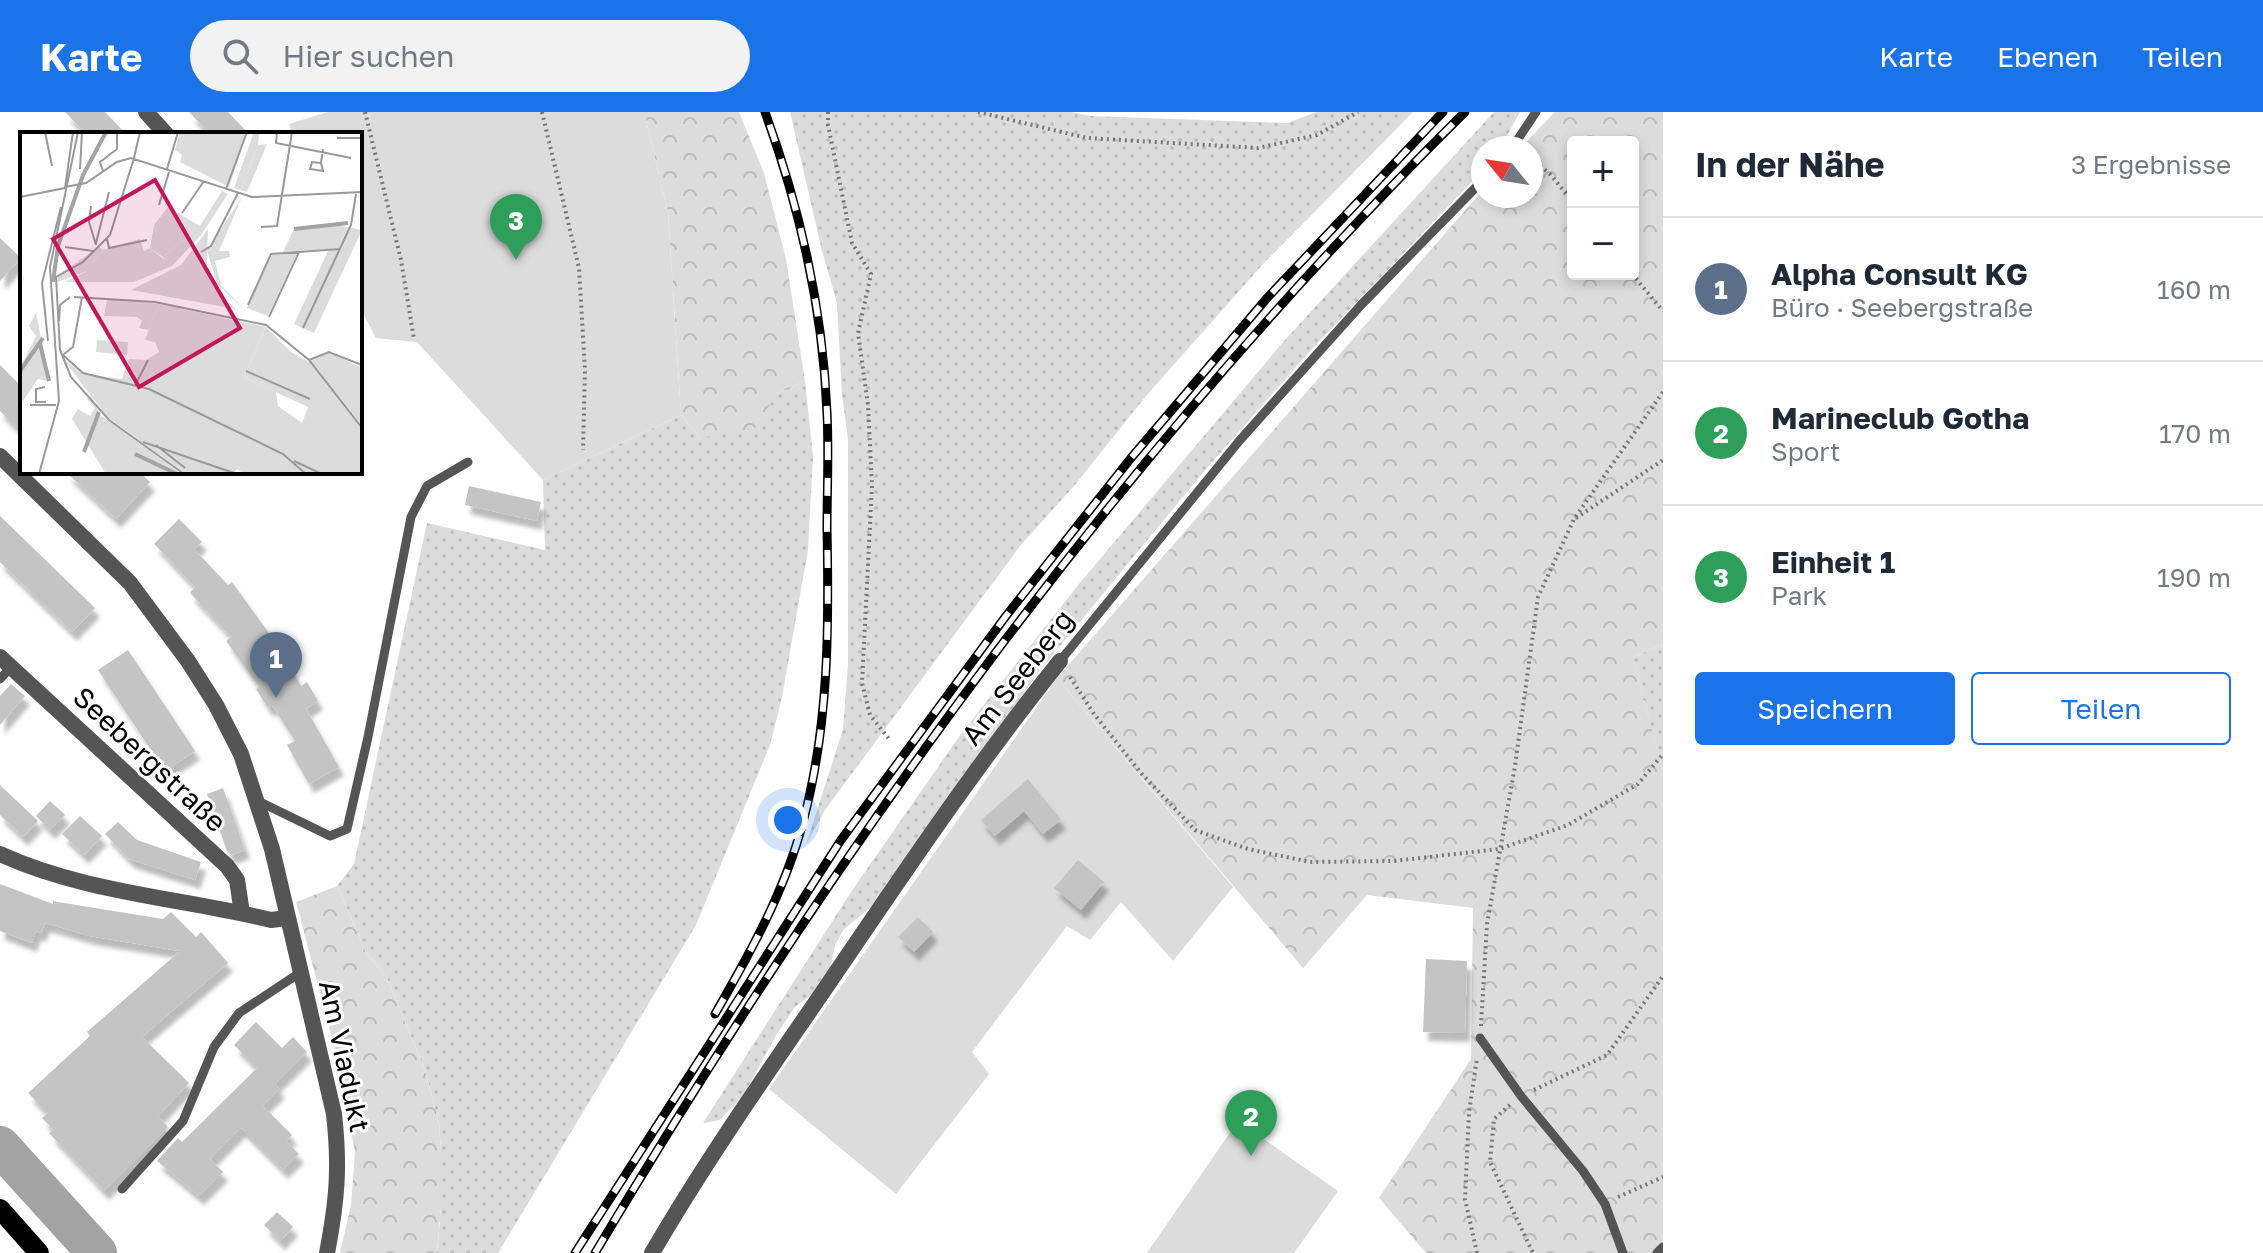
<!DOCTYPE html>
<html lang="de">
<meta charset="utf-8">
<style>
body{margin:0;font-family:"Golos Text",sans-serif;background:#f2f2f3;color:#1f2937}
.controls{position:absolute;right:24px;top:24px;display:grid;overflow:hidden;border-radius:8px;box-shadow:0 4px 12px #0003}
.controls button{width:72px;height:72px;display:grid;place-items:center;padding:0;border:0;border-bottom:2px solid #e0e1e3;background:#fff;color:#1f2937;font:40px sans-serif}
.compass{position:absolute;left:1471px;top:24px;width:72px;height:72px;border-radius:50%;background:#fff;box-shadow:0 4px 12px #0003;rotate:300deg}
.you{position:absolute;left:788px;top:708px;width:28px;height:28px;margin:-20px;border:6px solid #fff;border-radius:50%;background:#1a73e8;box-shadow:0 0 0 12px #1a73e833}
.badge{display:grid;place-items:center;width:52px;height:52px;border-radius:50%;background:#1a73e8;color:#fff;font-size:26px;font-weight:700}
.pin{position:absolute;translate:-50% -66px;filter:drop-shadow(0 2px 4px #0008)}
.pin::after{content:'';position:absolute;top:42px;width:28px;height:24px;background:inherit;clip-path:polygon(0 0,100% 0,50% 100%)}
.list{margin:0;padding:0;list-style:none}
h2{display:flex;justify-content:space-between;align-items:center;height:104px;margin:0;padding:0 32px;font-size:34px}
h2 small{font-size:26px;font-weight:400;color:#747a83}
.list li{display:grid;grid-template-columns:52px 1fr auto;gap:24px;align-items:center;box-sizing:border-box;height:144px;padding:0 32px;border-top:2px solid #e0e1e3}
.list b{display:block;font-size:30px;white-space:nowrap}
.list p{margin:0;font-size:26px;white-space:nowrap;color:#747a83}
.list em{font-size:26px;font-style:normal;color:#747a83}
.actions{display:flex;gap:16px;padding:24px 32px}
.actions a{flex:1;padding:18px 0;border:2px solid #1a73e8;border-radius:8px;text-align:center;font-size:28px;color:#1a73e8}
.actions .main{background:#1a73e8;color:#fff}
.icon{flex:none;width:44px;height:44px;fill:none;stroke:currentColor;stroke-width:2;stroke-linecap:round;stroke-linejoin:round}
.map{position:relative;flex:none;width:1663px;height:1141px;overflow:hidden}
header{display:flex;align-items:center;gap:48px;box-sizing:border-box;height:112px;padding:0 40px;background:#1a73e8;color:#fff}
header strong{font-size:38px}
nav{display:flex;gap:44px;margin-inline-start:auto;font-size:28px}
.search{width:560px;height:72px;background:#f2f2f3;display:flex;align-items:center;gap:20px;box-sizing:border-box;padding:0 28px;border-radius:44px;color:#747a83;font-size:30px}
main{display:flex}
aside{flex:1;background:#fff}
.map>svg:first-child{display:block}
.grass{fill:url(#grass-dots)}
.forest{fill:url(#forest-crowns);fill-rule:evenodd}
.green{fill:#dcdcdc}
.lines{fill:none;stroke-linecap:round;stroke-linejoin:round}
.river{stroke:#a3a3a3;stroke-width:40}
.building{fill:#c4c4c4;filter:url(#shadow)}
.path{stroke:#777;stroke-width:4;stroke-dasharray:2 4;stroke-linecap:butt}
.lane{stroke:#555;stroke-width:9}
.street{stroke:#555;stroke-width:16}
.primary{stroke:#000;stroke-width:20}
.rail-casing{stroke:#000;stroke-width:9}
.rail{stroke:#fff;stroke-width:6;stroke-dasharray:18;stroke-linecap:butt}
.labels{text-anchor:middle;dominant-baseline:central;stroke-width:6;stroke-linejoin:round;paint-order:stroke}
.street-label{font-size:28px;fill:#000;stroke:#fff}
.inset-river{fill:none;stroke:#a3a3a3;stroke-width:4}
.inset-road{fill:none;stroke:#999;stroke-width:2}
.view{fill:#c2185b;fill-opacity:0.15;stroke:#c2185b;stroke-width:4}
.inset-edge{fill:none;stroke:#000;stroke-width:4}
</style>
<header>
<strong>Karte</strong>
<div class="search"><svg class="icon" aria-label="search" viewBox="0 0 24 24"><circle cx="10" cy="10" r="6"/><path d="M15 15l6 6"/></svg>Hier suchen</div>
<nav><a>Karte</a><a>Ebenen</a><a>Teilen</a></nav>
</header>
<main>
<div class="map">
<svg width="1663" height="1141" viewBox="0 0 1663 1141">
<defs>
<pattern id="grass-dots" width="8" height="8" patternUnits="userSpaceOnUse" patternTransform="scale(2)"><rect width="8" height="8" fill="#dcdcdc"/><path d="M2 2h.1M6 6h.1" fill="none" stroke="#bbb" stroke-width="1.8" stroke-linecap="round"/></pattern>
<pattern id="forest-crowns" width="20" height="18" patternUnits="userSpaceOnUse" patternTransform="scale(2)"><rect width="20" height="18" fill="#dcdcdc"/><path d="M2 6a3 3 0 1 1 6 0M12 15a3 3 0 1 1 6 0" fill="none" stroke="#bbb"/></pattern>
<filter id="shadow"><feDropShadow dx="5" dy="9" stdDeviation="2" flood-color="#0004"/></filter>
</defs>
<rect width="100%" height="100%" fill="#fff"/>
<g class="grass">
<polygon points="790,0 1071,0 1090,4 1287,11 1317,0 1413,0 1264,151 1146,284 1074,374 1020,434 825,698 806,733 843,617 848,552 848,328 842,283 837,191 822,139"/>
<polygon points="1494,0 1520,0 1500,36 1483,36 1483,58 1312,237 1206,357 1041,557 876,791 844,817 835,833 830,859 814,881 795,895 777,922 743,984 720,1008 703,1011 853,777 961,622 1079,472 1284,229"/>
<polygon points="805,269 813,344 808,438 782,585 770,633 696,813 498,1141 437,1141 441,1095 441,1041 439,1011 425,958 387,866 366,840 337,774 354,752 427,411 545,438 543,368 681,303 700,326 774,283"/>
<polygon points="1663,532 1663,638 1657,638 1633,545"/>
</g>
<g class="forest">
<polygon points="644,0 739,0 764,61 786,147 805,269 774,283 759,315 700,326 681,303 668,100"/>
<path d="M1555,0H1663V532L1633,545L1657,637L1663,638V1141H1426L1379,1086L1471,947L1473,796L1367,783L1303,856L1057,566L1483,78V84H1531V36H1520ZM1573,30H1633V162H1573Z"/>
<polygon points="337,774 366,840 387,866 425,958 439,1011 441,1041 441,1095 437,1141 340,1141 351,1093 355,1040 333,930 296,790"/>
</g>
<g class="green">
<polygon points="328,0 644,0 668,100 681,303 543,368 417,230 376,226 360,195 360,22 292,22 289,12"/>
<polygon points="1057,566 1233,775 1173,849 1121,790 1090,828 1067,814 972,940 989,962 896,1082 769,977"/>
<polygon points="1238,1009 1338,1079 1294,1141 1147,1141"/>
</g>
<g class="lines">
<polyline class="river" points="0,1034 97,1141"/>
</g>
<g class="building">
<polygon points="65,0 105,0 126,22 86,22"/>
<polygon points="189,0 228,0 249,22 210,22"/>
<polygon points="0,126 21,146 0,169"/>
<polygon points="0,253 22,275 22,321 0,299"/>
<polygon points="66,360 139,360 150,370 116,407"/>
<polygon points="469,374 541,390 537,409 465,393"/>
<polygon points="0,404 95,496 72,520 0,450"/>
<polygon points="179,407 202,430 194,437 228,473 232,470 279,535 301,574 307,570 318,589 306,597 339,655 309,672 287,633 295,629 272,593 268,596 256,577 259,575 226,529 231,525 190,481 195,475 154,432"/>
<polygon points="128,538 195,639 165,659 98,558"/>
<polygon points="11,572 25,584 0,613 0,584"/>
<polygon points="1028,667 1061,708 1043,722 1024,699 995,724 981,708"/>
<polygon points="0,673 38,709 23,725 0,703"/>
<polygon points="223,676 245,738 231,743 227,739 207,682"/>
<polygon points="50,689 65,703 50,718 36,704"/>
<polygon points="80,704 102,724 84,743 62,722"/>
<polygon points="118,710 137,728 201,750 195,768 129,747 105,722"/>
<polygon points="1078,748 1104,770 1081,798 1054,776"/>
<polygon points="0,772 53,792 53,789 58,790 163,807 171,800 196,825 201,820 228,851 142,925 189,971 158,1004 168,1015 104,1079 49,1021 54,1018 42,1006 48,1001 28,981 90,924 87,920 180,839 90,824 45,811 41,821 36,819 32,831 0,819"/>
<polygon points="918,805 933,820 914,840 898,825"/>
<polygon points="1426,847 1467,849 1465,921 1423,920"/>
<polygon points="256,910 282,936 293,925 307,940 275,972 280,977 263,994 292,1023 286,1029 299,1042 283,1058 241,1016 210,1047 223,1060 199,1084 157,1049 178,1026 182,1030 257,956 234,933"/>
<polygon points="277,1100 293,1115 280,1129 264,1113"/>
</g>
<g class="lines">
<g class="path">
<polyline points="365,0 401,148 414,227"/>
<polyline points="542,0 579,156 585,258 583,338"/>
<polyline points="828,0 828,13 852,131 871,162 858,221 868,293 872,374 862,571 870,603 889,627"/>
<polyline points="978,0 1087,26 1258,36 1317,23 1358,0"/>
<polyline points="1531,46 1550,62 1573,90"/>
<polyline points="1632,162 1663,199"/>
<polyline points="1576,406 1663,348"/>
<polyline points="1070,565 1094,602 1141,661 1195,718 1248,737 1310,750 1394,749 1499,737 1568,713 1638,672 1663,642"/>
<polyline points="1481,914 1487,812 1515,654 1538,485 1574,407 1663,280"/>
<polyline points="1534,978 1607,943 1663,864"/>
<polyline points="1510,993 1494,1007 1490,1050 1533,1141"/>
<polyline points="1618,1085 1663,1065"/>
<polyline points="1477,1141 1465,1087 1469,1000 1477,946"/>
</g>
<g class="lane">
<polyline points="1512,36 1536,0"/>
<polyline points="1060,549 1240,328 1361,193 1483,68"/>
<polyline points="0,567 11,555"/>
<polyline points="258,689 330,724 347,717 368,625 411,405 427,374 468,350"/>
<polyline points="1480,926 1521,984 1583,1059 1605,1092 1623,1141"/>
<polyline points="122,1077 183,1009 214,935 239,901 301,860"/>
<polyline points="1657,1141 1663,1135"/>
</g>
<g class="street">
<polyline points="146,0 166,22"/>
<path d="M0,344L130,471L188,549L216,593L241,642L272,737L334,1002C340,1055 337,1089 327,1141"/>
<polyline points="0,545 227,754 237,768 242,801"/>
<path d="M0,742C85,781 181,786 271,808L287,806"/>
<path d="M652,1141C706,1048 768,960 829,871C903,762 977,652 1060,549"/>
</g>
<polyline class="primary" points="0,1097 39,1141"/>
<g class="rail-casing">
<g id="rail">
<path d="M715,902C750,841 785,779 803,710C829,613 829,516 827,416C827,378 829,340 827,301C823,198 800,96 765,0"/>
<polyline points="575,1141 841,728 1006,504 1131,346 1268,185 1443,0"/>
<path d="M595,1141C840,730 1124,337 1465,0"/>
</g>
</g>
<use href="#rail" class="rail"/>
</g>
<g class="labels">
<g class="street-label">
<text transform="translate(1017 565) rotate(-52)">Am Seeberg</text>
<text transform="translate(150 647) rotate(43)">Seebergstraße</text>
<text transform="translate(345 944) rotate(78)">Am Viadukt</text>
</g>
</g>
<g transform="translate(20 20)">
<rect width="342" height="342" fill="#fff"/>
<path d="M234,0H239L238,13L221,58L214,56ZM222,65L199,119H209L210,125L195,129L201,153L225,178L197,152L187,118ZM188,97L187,137L200,163L216,177L111,158L161,133ZM120,107L124,119L130,116L152,134L114,150H45L67,139L83,118Z" fill="#dcdcdc"/>
<path d="M202,59L208,62L181,103L152,134L146,132L143,125L180,94ZM79,115L83,118L67,139L37,150L38,143ZM139,172L246,195L224,245L256,260L258,274L282,291L288,275L266,265L269,258L299,247L342,297V342H224L217,337L213,342H166L87,285L44,228L64,242L102,247L109,227L126,228L139,220L135,210L125,208ZM16,181L30,249L18,247L0,273V236L16,204L9,194ZM71,263L80,283L162,342H86L52,287L58,277L70,284L75,276L67,267Z" fill="#dcdcdc"/>
<path d="M160,0H227L209,55L160,30L162,23L155,18ZM247,12L227,60L221,58L238,13ZM148,75L180,94L143,125L130,116L134,93ZM317,93L342,98L294,201L274,192L309,117L263,120L274,97ZM277,121L248,184L227,176L252,123ZM87,167L139,172L129,198L119,196L122,189L117,185L84,184ZM246,195L271,220L289,230L309,220L342,236V297L299,248L291,269L269,258L266,265L224,245ZM77,208L108,210L107,223L76,220Z" fill="#dcdcdc"/>
<path class="inset-river" d="M274,97L328,91M33,150L38,114L63,43L86,0M20,212L29,249M0,239L23,206M64,320L79,280M115,322L157,342"/>
<path class="inset-road" d="M25,0L32,34M257,0L256,11L331,26M317,6H342M114,26L90,103L63,130L36,145L40,218L51,245L89,288L164,342M114,26L120,0M301,31L303,39L290,37L292,30L301,31L303,17M60,37L62,0M147,37L158,0M83,39L80,30L97,17V0M45,55L66,51L97,30L111,26L232,65L342,60M45,56L53,0M206,57L227,0M0,65L45,56M139,73L149,40M71,74L69,90L76,113M162,81L184,49M241,95L257,94L272,0M87,107L89,116L127,108M76,111L89,60M45,115L73,119M181,120L191,114L218,61M54,165L135,170L246,193L289,228L342,296M228,173L251,122L320,117M249,185L279,120M39,189L40,173L50,165M283,196L331,93L336,62M28,209L22,151L41,75M42,222L63,241L129,257L263,322L286,342M44,222L53,215L62,165M289,228L309,220L342,233M226,239L290,267M115,254L128,228M25,255L16,257V270H26M10,273H36M123,310L217,342M136,313L165,336M274,329L302,342M19,342L39,269L30,135L58,0"/>
<path class="view" d="M135,48L220,196L119,255L33,107Z"/>
<rect width="342" height="342" class="inset-edge"/>
</g>
</svg>
<div class="controls">
<button>+</button>
<button>−</button>
</div>
<svg class="compass" viewBox="-18 -18 36 36"><path d="M0-13l5 13h-10z" fill="#e53935"/><path d="M0 13l5-13h-10z" fill="#747a83"/></svg>
<div class="you"></div>
<div class="pin badge" style="left:276px;top:586px;background:#5c6f8a">1</div>
<div class="pin badge" style="left:1251px;top:1044px;background:#2e9e5b">2</div>
<div class="pin badge" style="left:516px;top:148px;background:#2e9e5b">3</div>
</div>
<aside>
<h2>In der Nähe<small>3 Ergebnisse</small></h2>
<ul class="list">
<li><span class="badge" style="background:#5c6f8a">1</span><div><b>Alpha Consult KG</b><p>Büro · Seebergstraße</p></div><em>160 m</em></li>
<li><span class="badge" style="background:#2e9e5b">2</span><div><b>Marineclub Gotha</b><p>Sport</p></div><em>170 m</em></li>
<li><span class="badge" style="background:#2e9e5b">3</span><div><b>Einheit 1</b><p>Park</p></div><em>190 m</em></li>
</ul>
<div class="actions"><a class="main">Speichern</a><a>Teilen</a></div>
</aside>
</main>
